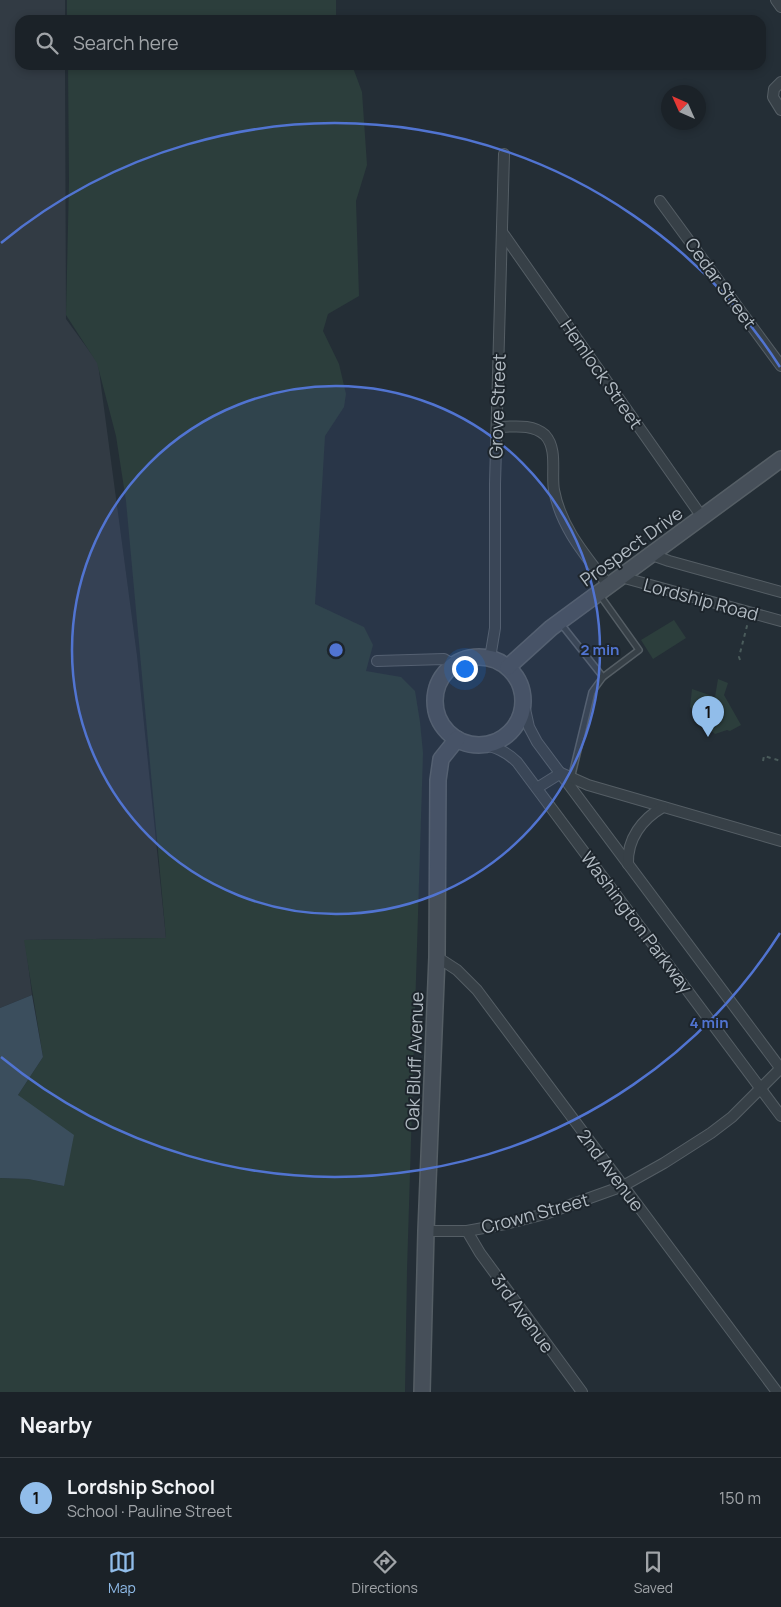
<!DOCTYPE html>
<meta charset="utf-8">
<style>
body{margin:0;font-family:Manrope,sans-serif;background:#282f34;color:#f1f3f6}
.compass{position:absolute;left:661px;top:85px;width:45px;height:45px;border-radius:50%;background:#1b2228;box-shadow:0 2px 8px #0003;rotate:315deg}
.you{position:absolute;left:464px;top:668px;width:18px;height:18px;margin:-12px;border:4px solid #fff;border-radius:50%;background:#1a73e8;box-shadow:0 0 0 8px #1a73e833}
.badge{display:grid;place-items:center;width:32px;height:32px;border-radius:50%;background:#91bdea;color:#111;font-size:16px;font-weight:700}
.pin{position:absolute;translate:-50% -41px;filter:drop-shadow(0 1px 2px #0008)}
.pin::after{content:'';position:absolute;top:26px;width:18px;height:15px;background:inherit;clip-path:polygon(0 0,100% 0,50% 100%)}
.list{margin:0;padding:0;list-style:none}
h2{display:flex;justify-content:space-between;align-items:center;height:65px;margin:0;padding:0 20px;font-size:21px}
h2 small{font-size:16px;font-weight:400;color:#a0a4a8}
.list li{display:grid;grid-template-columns:32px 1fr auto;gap:15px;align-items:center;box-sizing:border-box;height:80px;padding:0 20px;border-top:1px solid #393f45}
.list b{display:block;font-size:19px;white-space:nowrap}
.list p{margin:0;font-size:16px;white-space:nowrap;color:#a0a4a8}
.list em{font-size:16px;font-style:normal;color:#a0a4a8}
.icon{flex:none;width:28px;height:28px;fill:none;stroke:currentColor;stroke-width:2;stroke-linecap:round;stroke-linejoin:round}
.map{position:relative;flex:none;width:781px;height:1392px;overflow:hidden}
.search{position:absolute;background:#1b2228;box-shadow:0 2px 8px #0003;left:15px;right:15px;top:15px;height:55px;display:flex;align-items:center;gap:12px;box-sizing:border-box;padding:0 18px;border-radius:15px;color:#a0a4a8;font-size:19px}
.sheet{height:145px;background:#1b2228}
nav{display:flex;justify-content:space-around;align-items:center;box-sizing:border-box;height:70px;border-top:1px solid #393f45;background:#1b2228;font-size:14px;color:#a0a4a8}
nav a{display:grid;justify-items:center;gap:2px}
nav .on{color:#91bdea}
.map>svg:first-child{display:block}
.airport{fill:#323b44}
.green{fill:#2c3e3c}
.water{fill:#3b4e5d}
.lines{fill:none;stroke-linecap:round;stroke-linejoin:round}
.lane-casing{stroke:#555e65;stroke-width:8}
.street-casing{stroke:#555e65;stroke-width:12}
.secondary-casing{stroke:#555e65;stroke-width:18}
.path{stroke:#4a5b5b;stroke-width:2;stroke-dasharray:4 4;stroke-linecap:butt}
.lane{stroke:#374047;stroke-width:5}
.street{stroke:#374047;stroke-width:10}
.secondary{stroke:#464f59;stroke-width:15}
.ring{fill:none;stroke:#5174d1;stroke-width:2.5}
.labels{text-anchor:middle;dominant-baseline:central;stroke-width:4;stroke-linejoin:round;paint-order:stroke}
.street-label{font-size:18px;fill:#b2bbc3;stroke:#1d252c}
.centre{fill:#5174d1;stroke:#1d252c;stroke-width:2.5}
.ring-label{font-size:15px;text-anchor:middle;font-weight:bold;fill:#5174d1;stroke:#1d252c;stroke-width:4;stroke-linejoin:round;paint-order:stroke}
</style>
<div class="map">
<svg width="781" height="1392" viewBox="0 0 781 1392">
<rect width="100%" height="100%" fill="#242e36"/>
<polygon class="airport" points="0,0 65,0 65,20 20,20 20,65 65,65 66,319 98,363 137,656 166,938 25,940 32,995 0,1008"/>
<g class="green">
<rect x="67" y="0" width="269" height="20"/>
<polygon points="68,65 352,65 362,92 367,165 356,201 359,296 328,314 323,331 339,364 346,394 344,407 325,436 315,604 364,627 373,645 366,671 401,677 415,691 420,722 423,753 407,1270 405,1392 0,1392 0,1178 28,1179 64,1186 18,1095 43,1057 24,940 166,938 126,501 116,436 97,363 66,315 69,182"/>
<polygon points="674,620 686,638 653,659 641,640"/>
<path d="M718,679L728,683L724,695L741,725L730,731L727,730L715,734C703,725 701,714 690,707L692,689L715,697Z"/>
</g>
<polygon class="water" points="32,995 43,1057 18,1095 74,1135 64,1186 28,1179 0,1178 0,1008"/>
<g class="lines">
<g class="lane-casing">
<g id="lane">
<polyline points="561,624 603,677"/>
<polyline points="571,779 592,692 603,677 639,650 599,594"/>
</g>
</g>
<g class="street-casing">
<g id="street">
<polyline points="776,0 781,7"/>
<polyline points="781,82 774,89 773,97 781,110"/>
<polyline points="660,201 781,366"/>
<polyline points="502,232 702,517"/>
<path d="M497,427C512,427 532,423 545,435C558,449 551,473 554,490C561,528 586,556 609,586"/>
<polyline points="652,555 669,561 781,592"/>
<polyline points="621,577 781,621"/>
<polyline points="490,658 495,628 495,484 504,154"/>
<polyline points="377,661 444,659 454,665"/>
<polyline points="523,700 529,727 537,742 781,1069"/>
<path d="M481,744C495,747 506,751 517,762L781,1116"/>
<polyline points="537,788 561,773 588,785 781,841"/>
<path d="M628,864C627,839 642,819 663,807"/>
<polyline points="437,957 457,970 477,990 777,1392"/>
<polyline points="426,1231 467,1231 505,1224 545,1214 623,1186 664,1163 711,1133 732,1117 781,1068"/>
<polyline points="467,1231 480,1253 582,1392"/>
</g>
</g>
<g class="secondary-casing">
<g id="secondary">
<circle cx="479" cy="701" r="44"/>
<polyline points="508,667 551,628 781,459"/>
<polyline points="422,1392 426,1231 437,957 438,780 441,759 457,739"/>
</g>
</g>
<g class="path">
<polyline points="740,660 739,657 748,622"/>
<polyline points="763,761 764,756 781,761"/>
</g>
<use href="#lane" class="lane"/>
<use href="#street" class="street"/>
<use href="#secondary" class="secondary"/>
</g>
<circle cx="336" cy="650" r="264" fill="#5174d1" fill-opacity=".12"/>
<g class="ring">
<circle cx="336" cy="650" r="264"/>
<path d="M780 933A527 527 0 0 1 1 1057M1 243A527 527 0 0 1 780 367"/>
</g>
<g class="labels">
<g class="street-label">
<text transform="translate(721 283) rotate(54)">Cedar Street</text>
<text transform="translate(602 374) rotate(55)">Hemlock Street</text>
<text transform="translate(497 406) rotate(-88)">Grove Street</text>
<text transform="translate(631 546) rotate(-36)">Prospect Drive</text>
<text transform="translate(701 599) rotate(15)">Lordship Road</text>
<text transform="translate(637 922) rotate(53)">Washington Parkway</text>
<text transform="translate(414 1061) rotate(-88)">Oak Bluff Avenue</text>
<text transform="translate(611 1170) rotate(53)">2nd Avenue</text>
<text transform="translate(535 1213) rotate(-15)">Crown Street</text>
<text transform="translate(523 1313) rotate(54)">3rd Avenue</text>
</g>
</g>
<circle cx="336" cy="650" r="8" class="centre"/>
<g class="ring-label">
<text x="600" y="655">2 min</text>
<text x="709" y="1028">4 min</text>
</g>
</svg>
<svg class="compass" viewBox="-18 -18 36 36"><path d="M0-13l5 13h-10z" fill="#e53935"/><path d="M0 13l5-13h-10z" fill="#a0a4a8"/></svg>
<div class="you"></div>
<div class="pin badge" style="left:708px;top:737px">1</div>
<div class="search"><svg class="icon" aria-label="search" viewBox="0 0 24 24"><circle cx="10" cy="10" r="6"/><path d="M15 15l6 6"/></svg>Search here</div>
</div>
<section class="sheet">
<h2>Nearby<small></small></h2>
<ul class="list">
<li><span class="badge">1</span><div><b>Lordship School</b><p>School · Pauline Street</p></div><em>150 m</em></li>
</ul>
</section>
<nav>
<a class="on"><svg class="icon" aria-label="map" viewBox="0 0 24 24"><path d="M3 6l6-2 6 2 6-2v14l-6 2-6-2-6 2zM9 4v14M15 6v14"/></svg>Map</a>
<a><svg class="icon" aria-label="directions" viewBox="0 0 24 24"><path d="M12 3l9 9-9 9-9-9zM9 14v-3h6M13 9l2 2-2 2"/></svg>Directions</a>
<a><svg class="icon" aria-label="saved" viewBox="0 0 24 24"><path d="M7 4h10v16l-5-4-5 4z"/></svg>Saved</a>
</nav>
